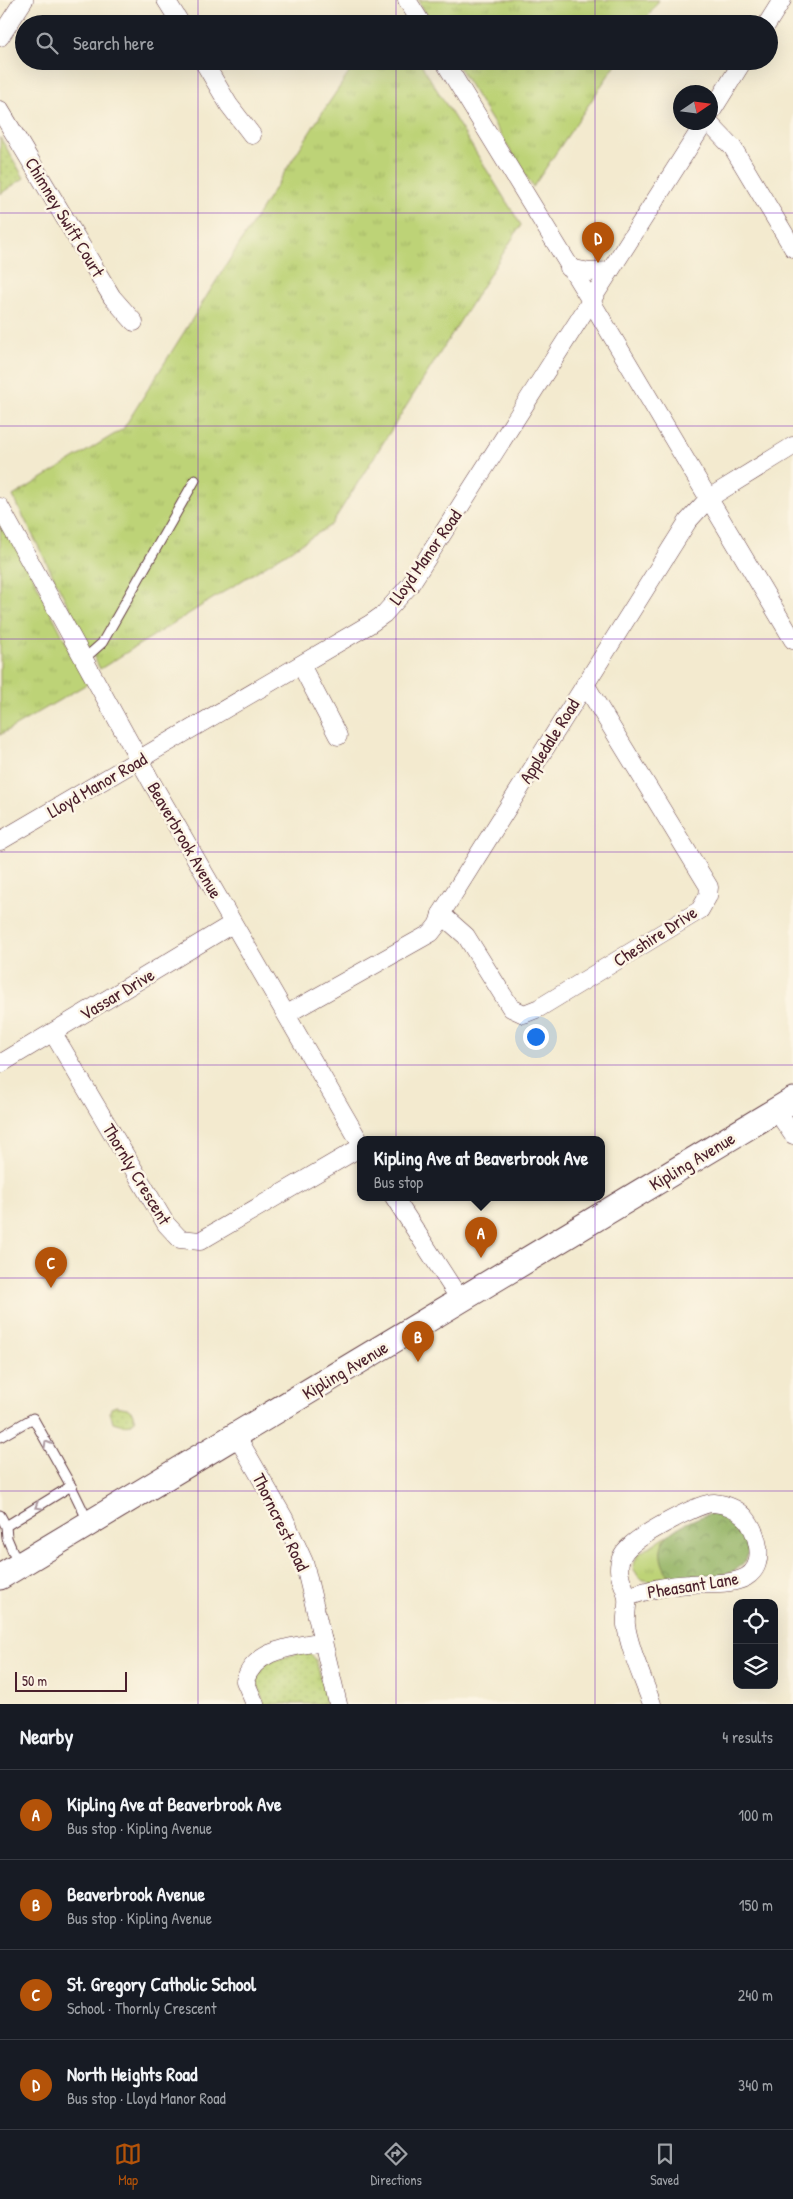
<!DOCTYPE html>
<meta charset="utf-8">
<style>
body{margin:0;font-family:"Patrick Hand",sans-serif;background:#20242c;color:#f1f3f6}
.controls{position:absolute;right:15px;bottom:15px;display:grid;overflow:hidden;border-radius:10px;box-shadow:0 5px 20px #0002}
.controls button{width:45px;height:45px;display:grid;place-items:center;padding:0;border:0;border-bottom:1px solid #363941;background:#171b24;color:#f1f3f6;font:25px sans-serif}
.compass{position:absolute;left:673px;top:85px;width:45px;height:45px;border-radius:50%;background:#171b24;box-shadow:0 5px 20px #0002;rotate:77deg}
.scale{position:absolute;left:15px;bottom:12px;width:112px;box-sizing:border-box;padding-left:5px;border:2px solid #4a1f2b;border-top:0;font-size:14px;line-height:18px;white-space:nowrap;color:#4a1f2b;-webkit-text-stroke:4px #fcf5e5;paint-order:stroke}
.you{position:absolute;left:535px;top:1036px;width:18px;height:18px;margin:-12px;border:4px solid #fff;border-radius:50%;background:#1a73e8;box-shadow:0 0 0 8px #1a73e833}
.badge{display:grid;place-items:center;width:32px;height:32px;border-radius:50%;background:#b45309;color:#fff;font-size:16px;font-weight:700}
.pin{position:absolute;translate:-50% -41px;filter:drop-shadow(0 1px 2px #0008)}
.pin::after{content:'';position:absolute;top:26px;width:18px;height:15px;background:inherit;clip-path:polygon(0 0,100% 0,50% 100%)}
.popup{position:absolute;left:357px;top:1136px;width:248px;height:65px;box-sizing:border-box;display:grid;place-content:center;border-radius:10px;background:#171b24;filter:drop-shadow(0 1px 4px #0005);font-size:16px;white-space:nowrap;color:#9ea1a6}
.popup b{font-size:19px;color:#f1f3f6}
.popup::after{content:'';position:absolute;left:50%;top:100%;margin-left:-10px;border:10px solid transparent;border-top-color:#171b24}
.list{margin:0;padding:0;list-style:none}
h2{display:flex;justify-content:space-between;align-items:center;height:65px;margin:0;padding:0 20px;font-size:21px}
h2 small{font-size:16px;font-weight:400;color:#9ea1a6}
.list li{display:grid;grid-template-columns:32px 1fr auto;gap:15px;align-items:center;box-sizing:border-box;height:90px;padding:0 20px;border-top:1px solid #363941}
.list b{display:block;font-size:19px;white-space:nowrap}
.list p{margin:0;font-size:16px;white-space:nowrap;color:#9ea1a6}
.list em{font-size:16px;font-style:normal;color:#9ea1a6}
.icon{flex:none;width:28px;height:28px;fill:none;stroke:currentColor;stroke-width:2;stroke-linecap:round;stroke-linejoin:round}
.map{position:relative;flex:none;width:793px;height:1704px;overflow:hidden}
.search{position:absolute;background:#171b24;box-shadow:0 5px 20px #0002;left:15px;right:15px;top:15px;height:55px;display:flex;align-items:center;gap:12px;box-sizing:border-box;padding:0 18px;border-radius:28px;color:#9ea1a6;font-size:19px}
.sheet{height:425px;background:#171b24}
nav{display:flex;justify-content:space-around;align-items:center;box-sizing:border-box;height:70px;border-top:1px solid #363941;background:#171b24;font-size:14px;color:#9ea1a6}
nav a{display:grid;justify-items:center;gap:2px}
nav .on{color:#b45309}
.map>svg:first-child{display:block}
.grass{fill:url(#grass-tufts);stroke:#847951}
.forest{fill:url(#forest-crowns);stroke:#706a4a}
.park{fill:url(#park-dots);stroke:#847951}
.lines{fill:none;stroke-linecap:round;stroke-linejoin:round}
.service-casing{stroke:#633d44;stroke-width:11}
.minor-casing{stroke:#633d44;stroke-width:19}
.secondary-casing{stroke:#633d44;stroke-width:27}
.service{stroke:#fff;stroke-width:9}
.minor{stroke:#fff;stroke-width:18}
.secondary{stroke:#fff;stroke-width:25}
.oneway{stroke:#ae9aa0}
.grid{fill:none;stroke:#7b2cbf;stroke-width:1;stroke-opacity:0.55}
.labels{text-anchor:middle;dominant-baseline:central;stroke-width:5;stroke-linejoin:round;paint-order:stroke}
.street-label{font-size:18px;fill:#4a1f2b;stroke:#fcf5e5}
</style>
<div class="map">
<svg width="793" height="1704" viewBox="0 0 793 1704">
<defs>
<pattern id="grass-tufts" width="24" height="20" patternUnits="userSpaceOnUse" patternTransform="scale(1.25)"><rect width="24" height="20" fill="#bdd377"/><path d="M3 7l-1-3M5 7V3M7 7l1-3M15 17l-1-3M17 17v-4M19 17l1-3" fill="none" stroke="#a4b567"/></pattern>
<pattern id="forest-crowns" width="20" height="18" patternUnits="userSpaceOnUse" patternTransform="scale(1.25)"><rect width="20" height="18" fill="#96b568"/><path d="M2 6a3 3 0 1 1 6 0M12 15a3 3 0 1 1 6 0" fill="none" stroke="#7c9356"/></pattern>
<pattern id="park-dots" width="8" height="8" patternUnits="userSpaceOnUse" patternTransform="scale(1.25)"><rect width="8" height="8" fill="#bdd377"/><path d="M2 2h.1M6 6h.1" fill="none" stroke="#a4b567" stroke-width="1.8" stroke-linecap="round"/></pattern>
</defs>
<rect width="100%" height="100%" fill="#fcf5e5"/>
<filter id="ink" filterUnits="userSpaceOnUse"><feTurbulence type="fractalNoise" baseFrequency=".02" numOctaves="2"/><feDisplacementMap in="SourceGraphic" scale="10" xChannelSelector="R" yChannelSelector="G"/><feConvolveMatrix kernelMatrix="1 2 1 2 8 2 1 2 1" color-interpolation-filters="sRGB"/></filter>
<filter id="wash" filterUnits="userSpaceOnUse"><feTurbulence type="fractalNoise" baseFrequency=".0096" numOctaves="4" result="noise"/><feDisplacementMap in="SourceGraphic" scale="20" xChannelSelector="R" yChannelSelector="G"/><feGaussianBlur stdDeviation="1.12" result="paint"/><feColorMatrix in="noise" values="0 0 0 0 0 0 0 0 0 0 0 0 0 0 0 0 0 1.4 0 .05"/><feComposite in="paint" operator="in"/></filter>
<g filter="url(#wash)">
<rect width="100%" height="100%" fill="#f3eacf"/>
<g class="grass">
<polygon points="418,0 659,0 643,24 432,24"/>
<polygon points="357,61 419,61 521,225 331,525 100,669 13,496 123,429 320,116"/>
<polygon points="455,61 618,61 533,187"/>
<polygon points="0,511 87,684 0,735"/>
<polygon points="667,1535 661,1549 673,1579 653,1582 640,1579 633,1568 637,1555"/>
</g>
<path class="forest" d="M721,1512C726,1514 734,1517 738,1521C753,1535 753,1564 731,1572C714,1578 691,1578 673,1579C661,1569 655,1548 668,1535C680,1524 706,1513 721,1512Z"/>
<g class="park">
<polygon points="0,137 24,178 0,194"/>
<polygon points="116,1406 127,1408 132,1412 135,1420 132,1424 123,1425 113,1422 110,1412 111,1408"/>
<polygon points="302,1652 310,1653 316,1660 327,1704 264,1704 256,1678 259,1665"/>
</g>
</g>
<g filter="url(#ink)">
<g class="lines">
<g class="service-casing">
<g id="service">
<polyline points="84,659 102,643 195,480"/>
<polyline points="0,1437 33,1418 71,1486 88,1521"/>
<polyline points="0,1515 6,1526 7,1538 18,1564"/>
<polyline points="6,1526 71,1486"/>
</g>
</g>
<g class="minor-casing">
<g id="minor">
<polyline points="166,0 181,24"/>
<polyline points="407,0 422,24"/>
<polyline points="767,24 782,0"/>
<polyline points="0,37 24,0"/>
<polyline points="203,61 229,105 252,135"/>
<polyline points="444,61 591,301 793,640"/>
<polyline points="0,110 112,297 134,322"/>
<polyline points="710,114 743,61"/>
<polyline points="708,122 733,148 793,248"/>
<polyline points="569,268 590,272 610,271"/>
<polyline points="0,507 152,783 361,1144"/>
<polyline points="301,665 338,736"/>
<polyline points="0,841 370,624 384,614 410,585 705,122"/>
<polyline points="441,914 466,936 511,1008 524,1014 539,1008 700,910 708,896 709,887 585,684"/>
<polyline points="287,1014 431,933 438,924 441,914 688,521 709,498 793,446"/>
<polyline points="53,1033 166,1224 180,1239 200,1241 361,1147"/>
<polyline points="0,1064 232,924"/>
<polyline points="776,1110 793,1135"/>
<polyline points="394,1197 461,1301"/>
<polyline points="236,1435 284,1518 304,1562 338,1704"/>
<path d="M627,1597C647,1590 668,1585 690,1584C708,1582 729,1586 746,1577C768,1564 757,1531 744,1516C736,1508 725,1504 714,1503C700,1502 641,1535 630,1546C623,1552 619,1560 619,1569C619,1579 626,1588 627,1598C628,1607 625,1616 626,1625C630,1652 643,1678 652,1704"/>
<path d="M255,1704L245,1681C255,1648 294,1647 323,1641"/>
</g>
</g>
<g class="secondary-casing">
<polyline id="secondary" points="0,1577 793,1100"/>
</g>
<use href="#service" class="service"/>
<use href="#minor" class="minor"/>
<use href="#secondary" class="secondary"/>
</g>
<defs><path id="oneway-chevron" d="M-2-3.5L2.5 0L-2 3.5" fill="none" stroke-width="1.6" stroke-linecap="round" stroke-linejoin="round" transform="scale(1.25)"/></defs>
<g class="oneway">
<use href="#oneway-chevron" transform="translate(47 1444) rotate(-120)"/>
<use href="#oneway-chevron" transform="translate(38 1506) rotate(149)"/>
</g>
</g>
<path class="grid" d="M198,0V24M396,0V24M595,0V24M198,61V1704M396,61V1704M595,61V1704M0,213H793M0,426H793M0,639H793M0,852H793M0,1065H793M0,1278H793M0,1491H793"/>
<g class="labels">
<g class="street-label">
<text transform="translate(65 217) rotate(59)">Chimney Swift Court</text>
<text transform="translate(425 557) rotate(-55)">Lloyd Manor Road</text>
<text transform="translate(549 741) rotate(-58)">Appledale Road</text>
<text transform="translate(97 785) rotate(-30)">Lloyd Manor Road</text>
<text transform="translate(185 840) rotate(60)">Beaverbrook Avenue</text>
<text transform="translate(655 936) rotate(-33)">Cheshire Drive</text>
<text transform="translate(117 994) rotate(-31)">Vassar Drive</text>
<text transform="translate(692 1161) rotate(-31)">Kipling Avenue</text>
<text transform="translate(137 1174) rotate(59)">Thornly Crescent</text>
<text transform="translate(345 1370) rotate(-31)">Kipling Avenue</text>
<text transform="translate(281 1522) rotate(64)">Thorncrest Road</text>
<text transform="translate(693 1585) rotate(-9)">Pheasant Lane</text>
</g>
</g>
</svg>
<div class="controls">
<button><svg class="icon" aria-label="locate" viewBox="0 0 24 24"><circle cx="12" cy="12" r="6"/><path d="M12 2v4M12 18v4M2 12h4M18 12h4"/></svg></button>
<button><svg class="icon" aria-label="layers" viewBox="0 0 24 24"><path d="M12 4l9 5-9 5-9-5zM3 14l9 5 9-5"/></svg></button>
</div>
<svg class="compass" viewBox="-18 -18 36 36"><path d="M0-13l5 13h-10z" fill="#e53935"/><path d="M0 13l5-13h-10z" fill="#9ea1a6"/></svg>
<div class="scale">50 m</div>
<div class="you"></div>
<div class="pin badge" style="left:481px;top:1258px">A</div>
<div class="popup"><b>Kipling Ave at Beaverbrook Ave</b>Bus stop</div>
<div class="pin badge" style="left:418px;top:1362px">B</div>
<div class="pin badge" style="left:51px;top:1288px">C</div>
<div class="pin badge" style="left:598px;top:263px">D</div>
<div class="search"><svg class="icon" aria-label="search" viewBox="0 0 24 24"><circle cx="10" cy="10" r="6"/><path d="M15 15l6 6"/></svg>Search here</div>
</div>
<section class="sheet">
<h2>Nearby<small>4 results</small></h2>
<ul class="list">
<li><span class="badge">A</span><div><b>Kipling Ave at Beaverbrook Ave</b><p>Bus stop · Kipling Avenue</p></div><em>100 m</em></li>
<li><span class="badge">B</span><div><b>Beaverbrook Avenue</b><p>Bus stop · Kipling Avenue</p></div><em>150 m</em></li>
<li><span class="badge">C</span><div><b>St. Gregory Catholic School</b><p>School · Thornly Crescent</p></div><em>240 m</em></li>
<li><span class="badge">D</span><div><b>North Heights Road</b><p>Bus stop · Lloyd Manor Road</p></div><em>340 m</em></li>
</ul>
</section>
<nav>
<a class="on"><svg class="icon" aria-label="map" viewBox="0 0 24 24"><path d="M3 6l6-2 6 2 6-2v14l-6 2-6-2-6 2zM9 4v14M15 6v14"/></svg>Map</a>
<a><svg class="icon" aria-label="directions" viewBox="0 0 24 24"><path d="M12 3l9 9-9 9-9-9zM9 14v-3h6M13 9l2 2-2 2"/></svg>Directions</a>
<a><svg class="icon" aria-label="saved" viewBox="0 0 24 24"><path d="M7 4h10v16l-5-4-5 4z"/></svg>Saved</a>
</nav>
